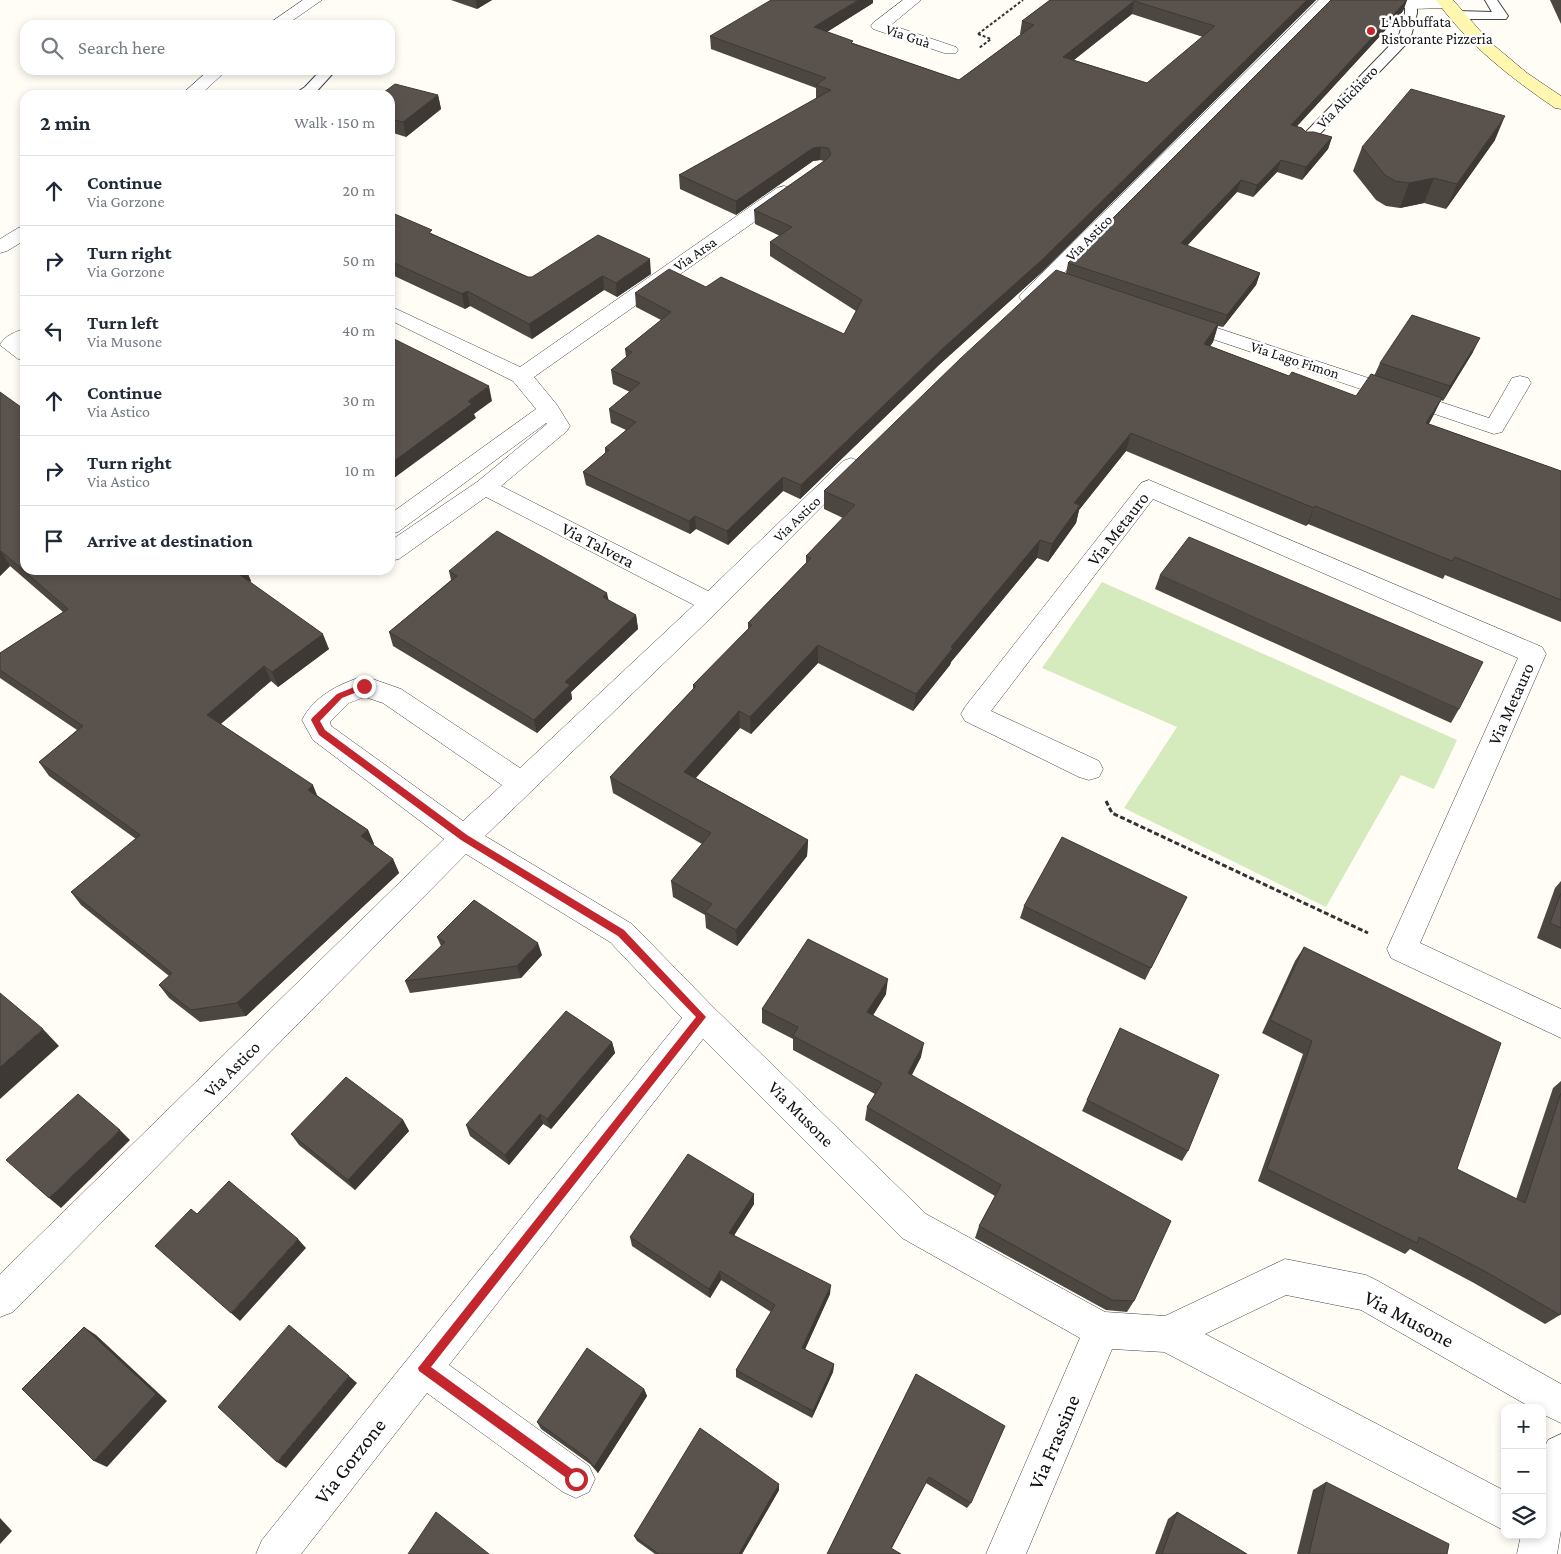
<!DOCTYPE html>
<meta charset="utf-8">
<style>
body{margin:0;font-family:"Crimson Pro",serif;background:#f6f6f7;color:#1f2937}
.controls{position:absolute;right:15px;bottom:15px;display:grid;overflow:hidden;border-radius:10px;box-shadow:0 2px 8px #0003}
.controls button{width:45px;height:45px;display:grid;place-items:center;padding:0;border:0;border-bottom:1px solid #e0e1e3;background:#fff;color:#1f2937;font:25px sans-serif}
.stop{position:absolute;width:15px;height:15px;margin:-11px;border:4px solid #c4262e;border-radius:50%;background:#fff}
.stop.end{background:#c4262e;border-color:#fff;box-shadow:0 1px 5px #0008}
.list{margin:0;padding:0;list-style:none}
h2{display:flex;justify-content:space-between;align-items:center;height:65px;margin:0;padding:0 20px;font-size:21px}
h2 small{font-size:16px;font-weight:400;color:#747a83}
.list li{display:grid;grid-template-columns:32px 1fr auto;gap:15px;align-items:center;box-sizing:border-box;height:70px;padding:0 20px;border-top:1px solid #e0e1e3}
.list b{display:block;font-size:19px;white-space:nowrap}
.list p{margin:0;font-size:16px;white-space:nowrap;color:#747a83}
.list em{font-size:16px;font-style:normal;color:#747a83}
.icon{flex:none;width:28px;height:28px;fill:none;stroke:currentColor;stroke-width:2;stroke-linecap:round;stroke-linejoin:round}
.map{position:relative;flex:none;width:1561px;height:1554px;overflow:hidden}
.search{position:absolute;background:#fff;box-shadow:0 2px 8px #0003;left:20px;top:20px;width:375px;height:55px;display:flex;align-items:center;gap:12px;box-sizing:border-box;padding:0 18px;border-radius:15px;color:#747a83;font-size:19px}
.panel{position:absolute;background:#fff;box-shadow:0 2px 8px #0003;left:20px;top:90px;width:375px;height:485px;border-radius:15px}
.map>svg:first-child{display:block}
.green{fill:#d5ebbd}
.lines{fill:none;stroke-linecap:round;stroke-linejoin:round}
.lane-casing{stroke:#444;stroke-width:2}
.street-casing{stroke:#444;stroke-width:1}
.secondary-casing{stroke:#333;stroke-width:1}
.path-far1{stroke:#333;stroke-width:2;stroke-dasharray:3 2;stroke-linecap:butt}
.path{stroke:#333;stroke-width:3;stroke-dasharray:5 2.5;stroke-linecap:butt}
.lane{fill:#fff;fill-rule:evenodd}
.street{fill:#fff;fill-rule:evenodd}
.secondary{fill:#fff6b0;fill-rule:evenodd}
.wall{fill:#4d4742;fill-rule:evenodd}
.shaded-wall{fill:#3f3936}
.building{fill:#5a524d;stroke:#3f3936;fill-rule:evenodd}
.route{fill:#c4262e}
.poi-dot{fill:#c4262e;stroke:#fff;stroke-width:2}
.labels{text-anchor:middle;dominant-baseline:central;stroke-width:5;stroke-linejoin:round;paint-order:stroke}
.far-poi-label{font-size:15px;fill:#111;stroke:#fff;text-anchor:start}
.far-street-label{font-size:15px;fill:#111;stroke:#fff}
.street-label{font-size:18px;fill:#111;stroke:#fff}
.near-street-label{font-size:21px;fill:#111;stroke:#fff}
</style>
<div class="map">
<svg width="1561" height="1554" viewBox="0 0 1561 1554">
<rect width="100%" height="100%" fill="#fffdf5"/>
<polygon class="green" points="1102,582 1457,740 1434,789 1401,775 1326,907 1124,808 1177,727 1042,668"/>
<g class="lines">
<g class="lane-casing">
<g id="lane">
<polygon points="1411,0 1417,4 1417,13 1410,40 1312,142 1302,142 1300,139 1302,136 1399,36 1405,13 1405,4"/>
<polygon points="1485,0 1497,0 1508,16 1506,19 1457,19 1450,15 1457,11 1492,12"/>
<polygon points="321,70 336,70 315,93 311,95 293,95 305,87"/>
</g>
</g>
<g class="street-casing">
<g id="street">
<polygon points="303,0 322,0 286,25 267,25"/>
<polygon points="903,0 921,0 891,25 956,47 958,50 956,53 944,53 873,29 871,26 873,23"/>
<polygon points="1319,0 1336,0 1036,301 1029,303 1022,301 1019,297 1022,293"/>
<polygon points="1380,0 1452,0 1454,3 1452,6 1446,8 1411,9 1382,3"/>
<polygon points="209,70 227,70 200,95 181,95"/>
<path d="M784,186L791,188L793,192L791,196L534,377L557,405L570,426L567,431L501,486L708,591L843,461L851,458L859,461L862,466L720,609L485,836L632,924L713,1007L926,1214L1105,1312L1165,1316L1285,1259L1366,1275L1378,1281L1561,1384V1423L1542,1414V1408H1532L1361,1310L1286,1295L1205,1334L1505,1491V1531L1164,1352L1112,1349L1026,1554H986L1080,1338L902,1238L703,1039L449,1365L589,1466L595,1479L589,1492L576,1498L563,1492L427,1393L301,1554H256L262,1540L682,1018L610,942L466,854L13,1312L0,1317V1274L444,839L313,740L302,720C314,696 339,684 364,676L401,689L520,768L694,605L486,497L399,559L390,561V541L477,482L547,424L546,423L398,532L390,534V514L536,409L513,381L390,320V306L520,367L777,188ZM365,697L383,703L502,785L463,821L331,726L330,722L349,703Z"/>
<polygon points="25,226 25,240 7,251 0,253 0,239 18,228"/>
<polygon points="1181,316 1489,418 1512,378 1520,376 1528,378 1531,383 1502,432 1494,434 1174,326 1171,322 1174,318"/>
<path d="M25,329V360L18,359L0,345C4,336 16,331 25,329Z"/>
<polygon points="1149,480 1542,647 1546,654 1420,943 1561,1009 1561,1038 1391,958 1387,949 1518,658 1153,499 991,711 1099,761 1103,769 1099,777 1089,780 1079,777 965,721 961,714 965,707 1141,483"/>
<polygon points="1561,1434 1561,1530 1557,1554 1517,1554 1521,1535 1542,1535 1542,1453 1548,1440"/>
</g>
</g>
<g class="secondary-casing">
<path id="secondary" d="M1436,0H1453L1490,42L1527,73L1561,96V109L1555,108C1511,78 1467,44 1436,0Z"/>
</g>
<g class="path-far1">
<polyline points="978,34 1023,0"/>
<polyline points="978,34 991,39 979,48"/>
</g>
<polyline class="path" points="1106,801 1112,813 1368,933"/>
<use href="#lane" class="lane"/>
<use href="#street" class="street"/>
<use href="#secondary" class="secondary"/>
</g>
<g class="wall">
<polygon points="451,0 492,0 477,9"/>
<path d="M1050,0H1316L1041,273L940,364L800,499L783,491L728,545L696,529L690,534L586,485L583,472L605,453V448L626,430L611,423L609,409L630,392L613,384L611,370L626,357L625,349L661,320L636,307L635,293L706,287L844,334L856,311L770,256V242L780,236L755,224L754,210L824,161L820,160L813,161L736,215L680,189L679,175L816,99V88L711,49L710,36L873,3L827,32L853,43L959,80L1021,34H1020L1022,21ZM1132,14L1203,37L1147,83L1074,60Z"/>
<polygon points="1407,0 1403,11 1297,126 1306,132 1332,137 1328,149 1302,180 1277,172 1253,197 1237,192 1187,246 1260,273 1256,285 1223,327 1218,326 1213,342 1210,346 1289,376 1356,396 1374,376 1380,363 1473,352 1443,401 1441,400 1429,424 1561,471 1561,622 1445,575 1443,579 1308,524 1306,526 1126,451 1079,510 1076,523 1048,562 1037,558 951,662 950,665 913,711 818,663 751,734 740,728 696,778 808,840 807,856 737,946 706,928 705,915 673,897 671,881 702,844 613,793 610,777 693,689 693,685 748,630 748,623 806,563 806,556 843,518 824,509 824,491 1066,273 1068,263"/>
<polygon points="1550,0 1561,0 1561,24"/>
<polygon points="390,95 438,95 441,109 406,137 390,132"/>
<polygon points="1495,140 1446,209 1424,203 1400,208 1386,206 1376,200 1353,171 1362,147"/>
<polygon points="390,212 433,234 528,277 651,274 617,297 604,290 601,292 532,339 470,306 465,309 390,274"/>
<polygon points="0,392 25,570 246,570 251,581 250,582 329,649 278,687 271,681 221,724 318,796 368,830 374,844 373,845 393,859 399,873 246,1016 200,1022 169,998 159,985 169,976 81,905 71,892 136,839 49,776 39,762 77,730 0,678 0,653 63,612 10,566 0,576"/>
<polygon points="449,571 608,600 636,615 638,629 571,692 572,699 537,733 393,646 389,632 451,580"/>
<polygon points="1160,575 1459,709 1451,723 1155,589"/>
<polygon points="1561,881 1561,949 1537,938 1555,888"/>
<polygon points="1187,897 1145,980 1020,918 1024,906"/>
<polygon points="437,937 542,955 521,978 410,993 405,981 441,946"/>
<polygon points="1304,947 1457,1169 1516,1199 1553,1088 1561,1081 1561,1312 1560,1315 1545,1324 1474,1283 1410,1249 1405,1254 1258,1181 1303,1054 1262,1033 1295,961"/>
<polygon points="886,994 873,1015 921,1057 912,1075 1134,1301 1127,1312 1106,1310 975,1238 979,1226 995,1196 865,1120 867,1107 875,1094 793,1050 793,1039 762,1023 762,1009"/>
<polygon points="1120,1028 1188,1151 1182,1161 1082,1111"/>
<polygon points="612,1042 615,1053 551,1129 543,1124 509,1165 470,1136 466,1125"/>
<polygon points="403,1120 409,1131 355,1190 299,1145 291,1134"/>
<polygon points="754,1194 754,1204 734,1235 830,1294 805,1349 834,1364 833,1372 812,1418 736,1377 736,1370 771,1312 721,1280 710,1298 632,1246 630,1237"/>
<polygon points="916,1374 971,1503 967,1508 926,1483 892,1548 827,1554"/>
<polygon points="644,1389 647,1396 598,1473 590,1464 541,1429 537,1422"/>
<polygon points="1326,1482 1447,1554 1297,1554 1313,1490"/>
<polygon points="779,1490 742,1554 655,1554 637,1541 634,1536"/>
<polygon points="1177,1512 1247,1554 1155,1554 1168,1519"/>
</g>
<g class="shaded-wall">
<polygon points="476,0 492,0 477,9"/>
<polygon points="858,0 873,0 873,3 814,40 814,27"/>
<polygon points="1307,0 1316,0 1041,273 940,364 800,499 801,485"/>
<polygon points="1407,0 1403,11 1287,137 1291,125"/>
<polygon points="1134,1 1132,14 1061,70 1063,57"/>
<polygon points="438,95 441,109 406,137 403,122"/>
<polygon points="1505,116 1495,140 1446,209 1457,184"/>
<polygon points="1332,137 1328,149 1302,180 1306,167"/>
<polygon points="821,147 820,160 813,161 736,215 736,201 813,148"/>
<polygon points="1281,160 1277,172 1253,197 1257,185"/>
<polygon points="1434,178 1424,203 1400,208 1409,183"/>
<polygon points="1241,180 1237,192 1177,256 1181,243"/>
<polygon points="650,259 651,274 617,297 616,283"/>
<polygon points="1260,273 1256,285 1223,327 1227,315"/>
<polygon points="603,276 604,290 601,292 532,339 529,324 599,278"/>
<polygon points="467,291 470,306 465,309 462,294"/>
<polygon points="1218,324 1213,342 1199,362 1204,344"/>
<polygon points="1480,338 1473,352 1443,401 1450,386"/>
<polygon points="489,386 492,401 474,414 476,418 390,481 390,464 468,401"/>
<polygon points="1442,398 1433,416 1418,441 1426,423"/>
<polygon points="1131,433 1126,451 1079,510 1076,523 1048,562 1052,544 1074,503"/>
<polygon points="783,477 783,491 728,545 727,531"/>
<polygon points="1315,506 1308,524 1306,526 1314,508"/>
<polygon points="695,516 696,529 690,534 689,521"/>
<polygon points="1040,540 1037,558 951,662 950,665 913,711 916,694 951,647"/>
<polygon points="1,551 10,566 0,576 0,552"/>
<polygon points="239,570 246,570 251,581 242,587 236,572"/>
<polygon points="607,593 610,607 603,597"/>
<polygon points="636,615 638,629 571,692 572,699 537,733 534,720 565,682"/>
<polygon points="323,634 329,649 278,687 272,672"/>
<polygon points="818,645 818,663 751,734 750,717"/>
<polygon points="264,666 271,681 214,729 207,715"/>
<polygon points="739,711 740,728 686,788 684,772"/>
<polygon points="313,785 319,800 308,790"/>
<polygon points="368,830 374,844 367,850 361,836"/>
<polygon points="808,840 807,856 737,946 736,930"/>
<polygon points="393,859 399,873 246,1016 237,1003"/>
<polygon points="538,943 542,955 521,978 517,966"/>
<polygon points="888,979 886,994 866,1027 867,1012"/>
<polygon points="43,1029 59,1046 0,1099 0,1067"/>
<polygon points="612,1042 615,1053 551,1129 547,1119"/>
<polygon points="924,1043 921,1057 905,1087 908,1073"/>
<polygon points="540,1114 543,1124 509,1165 505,1155"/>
<polygon points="403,1120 409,1131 355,1190 348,1180"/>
<polygon points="120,1130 130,1140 61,1208 49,1198"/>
<polygon points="754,1194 754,1204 730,1242 729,1233"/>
<polygon points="298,1239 306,1248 240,1321 231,1313"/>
<polygon points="720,1271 721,1280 710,1298 709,1289"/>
<polygon points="831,1285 830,1294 802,1356 802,1348"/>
<polygon points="84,1327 96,1335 167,1401 107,1467 94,1461"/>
<polygon points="834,1364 833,1372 812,1418 813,1411"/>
<polygon points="349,1376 357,1383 286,1468 277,1462"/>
<polygon points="644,1389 647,1396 598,1473 594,1467"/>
<polygon points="779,1484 779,1490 742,1554 739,1554"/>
<polygon points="0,1518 12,1531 0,1544"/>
</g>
<g class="building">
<path d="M771,0H858L814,27L853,41L851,43L959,80L1034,25L1022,21L1050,0H1307L1043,259L941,350L801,485L783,477L727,531L695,516L689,521L583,472L609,450L605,448L636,422L609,409L640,383L611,370L632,352L625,349L671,312L635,293L669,269L706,287L721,277L844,334L862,300L770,242L792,227L754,210L827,159L831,154L828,148L821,147L813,148L736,201L679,175L831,90L816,85L826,78L710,36ZM1134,1L1215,26L1147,83L1063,57Z"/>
<polygon points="1331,0 1407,0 1291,125 1302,128 1306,132 1314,132 1332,137 1306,167 1281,160 1257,185 1241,180 1181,243 1260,273 1227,315 1068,263"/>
<polygon points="395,84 438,95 403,122 390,119 390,95 380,95"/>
<polygon points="1411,89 1505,116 1457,184 1434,178 1409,183 1395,181 1385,175 1362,147"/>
<polygon points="390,212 432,230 429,233 528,277 532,277 598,235 650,259 616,283 603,276 599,278 529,324 467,291 462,294 390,261"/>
<polygon points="1056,270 1218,324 1204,344 1289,376 1292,372 1356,396 1371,374 1442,398 1426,423 1561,471 1561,600 1455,557 1452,561 1315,506 1314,508 1131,433 1074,503 1080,505 1052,544 1040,540 951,647 953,648 916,694 818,645 750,717 739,711 684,772 808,840 736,930 705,912 712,904 671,881 711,833 610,777 696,686 693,685 752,625 748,623 811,558 806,556 855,505 824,491 961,358"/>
<polygon points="1412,315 1480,338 1450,386 1380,363"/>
<polygon points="390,337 489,386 468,401 472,404 390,464"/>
<polygon points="0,392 25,410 25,570 239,570 236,572 323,634 272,672 264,666 207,715 313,785 308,790 368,830 361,836 393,859 237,1003 191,1010 159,985 172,973 71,892 140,835 39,762 83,726 0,670 0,653 68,609 1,551 0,552"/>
<polygon points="497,531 607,593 603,597 636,615 565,682 570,685 534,720 389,632 457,576 449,571"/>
<polygon points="1189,537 1483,662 1459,709 1160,575"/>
<polygon points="1062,837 1187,897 1151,968 1024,906"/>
<polygon points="1561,893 1561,928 1550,923"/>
<polygon points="474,900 538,943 517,966 405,981 445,942 437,937"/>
<polygon points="808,939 888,979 867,1012 924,1043 908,1073 1171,1221 1134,1301 1112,1300 979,1226 1001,1185 867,1107 882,1083 793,1036 798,1027 762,1009"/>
<polygon points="1304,947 1501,1043 1457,1169 1525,1203 1561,1093 1561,1312 1560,1315 1488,1273 1419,1237 1417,1243 1267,1169 1312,1041 1270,1020"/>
<polygon points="0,993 43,1029 0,1067"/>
<polygon points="566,1011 612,1042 547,1119 540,1114 505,1155 466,1125"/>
<polygon points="1120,1028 1219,1075 1188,1151 1087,1100"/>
<polygon points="346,1077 403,1120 348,1180 291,1134"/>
<polygon points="78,1094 120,1130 49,1198 6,1160"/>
<polygon points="688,1154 754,1194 729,1233 831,1285 802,1348 834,1364 813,1411 736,1370 775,1305 720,1271 709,1289 630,1237"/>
<polygon points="229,1181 298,1239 231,1313 155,1246 191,1209 197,1214"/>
<polygon points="289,1325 349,1376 277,1462 218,1407"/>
<polygon points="84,1327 156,1394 94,1461 22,1389"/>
<polygon points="587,1348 644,1389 594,1467 587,1458 537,1422"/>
<polygon points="916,1374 1005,1426 971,1503 929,1477 891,1548 901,1554 827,1554"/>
<polygon points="700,1428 779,1484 739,1554 659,1554 634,1536"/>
<polygon points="1326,1482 1449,1544 1447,1554 1309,1554"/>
<polygon points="436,1512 489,1554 408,1554"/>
<polygon points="1177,1512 1247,1554 1162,1554"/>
</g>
<polygon class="route" points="364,683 368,686 367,688 342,698 320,721 325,730 467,835 624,930 706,1017 431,1367 580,1475 582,1479 580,1483 576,1485 419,1371 418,1368 696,1017 618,936 461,840 319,735 311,720 312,718 337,694"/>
<circle class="poi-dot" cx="1371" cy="31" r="5"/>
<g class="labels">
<g class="far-poi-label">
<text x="1381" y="22">L'Abbuffata<tspan x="1381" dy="17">Ristorante Pizzeria</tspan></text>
</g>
<g class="far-street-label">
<text transform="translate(908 36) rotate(19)">Via Guà</text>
<text transform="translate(1347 97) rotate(-46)">Via Altichiero</text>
<text transform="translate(1089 238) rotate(-45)">Via Astico</text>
<text transform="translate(695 254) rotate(-35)">Via Arsa</text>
<text transform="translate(1295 360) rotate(18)">Via Lago Fimon</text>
<text transform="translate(797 519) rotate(-44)">Via Astico</text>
</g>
<g class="street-label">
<text transform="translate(1118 529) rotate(-52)">Via Metauro</text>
<text transform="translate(598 545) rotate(27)">Via Talvera</text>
<text transform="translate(1511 704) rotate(-66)">Via Metauro</text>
<text transform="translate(232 1069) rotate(-45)">Via Astico</text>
<text transform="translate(801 1114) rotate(45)">Via Musone</text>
</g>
<g class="near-street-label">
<text transform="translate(1409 1319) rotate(28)">Via Musone</text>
<text transform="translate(1054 1442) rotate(-67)">Via Frassine</text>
<text transform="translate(350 1461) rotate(-52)">Via Gorzone</text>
</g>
</g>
</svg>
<div class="controls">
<button>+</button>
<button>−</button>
<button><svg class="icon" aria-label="layers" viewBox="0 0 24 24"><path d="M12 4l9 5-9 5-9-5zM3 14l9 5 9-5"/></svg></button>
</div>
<div class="stop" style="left:576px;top:1479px"></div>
<div class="stop end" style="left:364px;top:686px"></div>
<div class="search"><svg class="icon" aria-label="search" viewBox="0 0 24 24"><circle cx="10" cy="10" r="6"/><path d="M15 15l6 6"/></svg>Search here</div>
<section class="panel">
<h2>2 min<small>Walk · 150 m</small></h2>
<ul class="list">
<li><svg class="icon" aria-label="ahead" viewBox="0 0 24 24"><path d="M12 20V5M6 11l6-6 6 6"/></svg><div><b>Continue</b><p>Via Gorzone</p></div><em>20 m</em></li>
<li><svg class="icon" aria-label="right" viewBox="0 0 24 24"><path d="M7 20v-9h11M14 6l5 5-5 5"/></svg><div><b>Turn right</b><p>Via Gorzone</p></div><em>50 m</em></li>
<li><svg class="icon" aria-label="left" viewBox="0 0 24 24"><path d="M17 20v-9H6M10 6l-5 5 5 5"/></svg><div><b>Turn left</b><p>Via Musone</p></div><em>40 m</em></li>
<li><svg class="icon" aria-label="ahead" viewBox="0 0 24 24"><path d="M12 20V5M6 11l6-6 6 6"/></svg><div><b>Continue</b><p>Via Astico</p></div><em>30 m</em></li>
<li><svg class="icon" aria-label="right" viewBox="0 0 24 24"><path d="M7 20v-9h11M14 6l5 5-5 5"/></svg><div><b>Turn right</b><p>Via Astico</p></div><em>10 m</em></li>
<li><svg class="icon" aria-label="arrive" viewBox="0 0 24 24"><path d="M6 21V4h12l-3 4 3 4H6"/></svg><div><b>Arrive at destination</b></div></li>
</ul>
</section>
</div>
